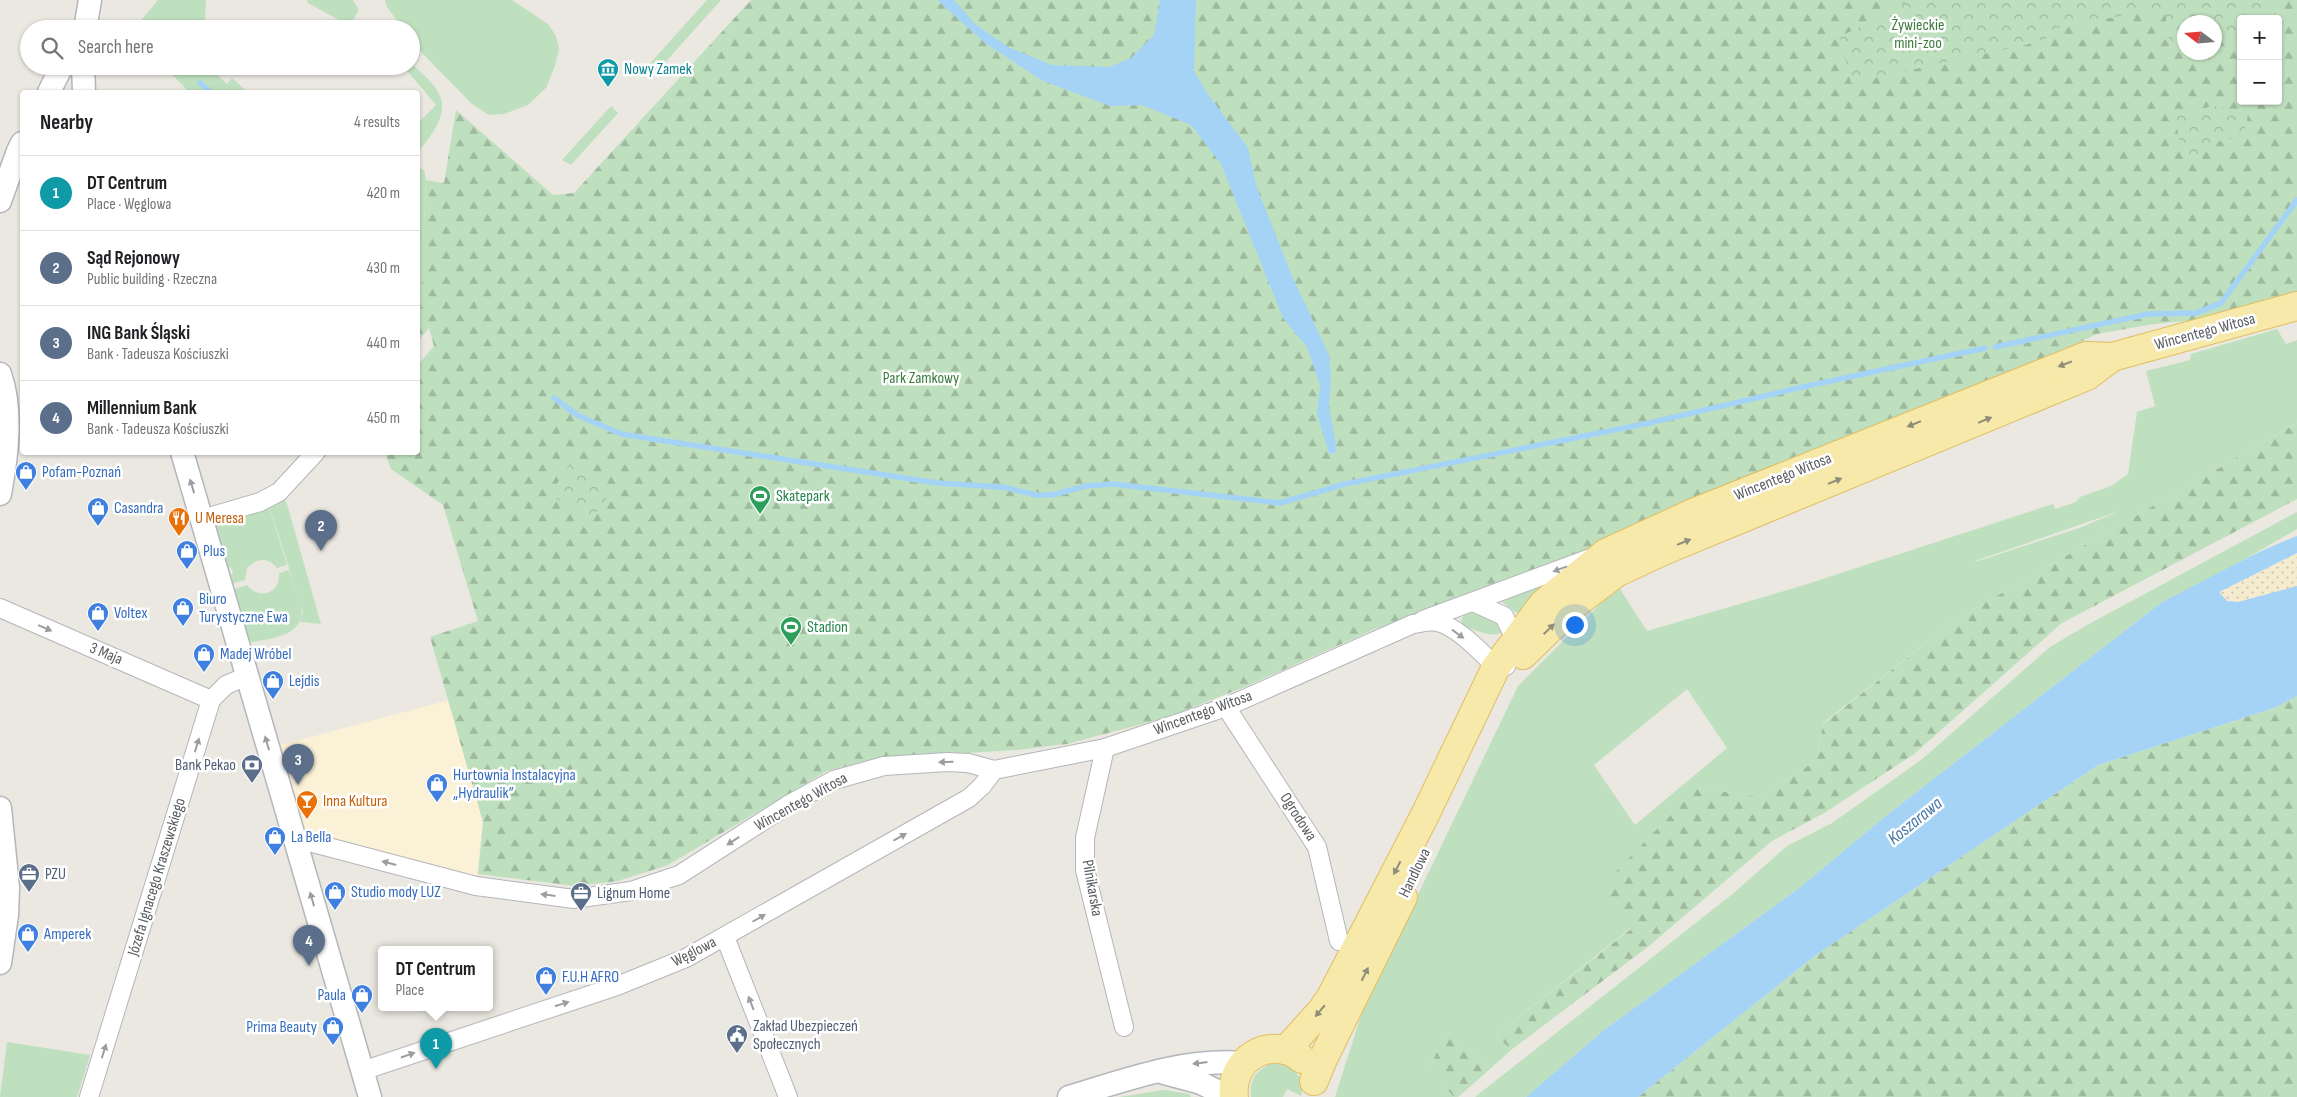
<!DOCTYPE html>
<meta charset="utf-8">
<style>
body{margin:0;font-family:"Sofia Sans Condensed",sans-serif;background:#f2f2f2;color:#202124}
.controls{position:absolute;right:15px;top:15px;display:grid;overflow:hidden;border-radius:5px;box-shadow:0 1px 4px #0004}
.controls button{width:45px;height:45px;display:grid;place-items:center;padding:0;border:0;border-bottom:1px solid #e0e0e0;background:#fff;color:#202124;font:25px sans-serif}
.compass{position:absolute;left:2177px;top:15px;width:45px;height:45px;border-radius:50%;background:#fff;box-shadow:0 1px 4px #0004;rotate:286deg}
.you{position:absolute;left:1574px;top:624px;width:18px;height:18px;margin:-12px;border:4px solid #fff;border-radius:50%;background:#1a73e8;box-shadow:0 0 0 8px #1a73e833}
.badge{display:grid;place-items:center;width:32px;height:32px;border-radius:50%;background:#d7443a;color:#fff;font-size:16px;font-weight:700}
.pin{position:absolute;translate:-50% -41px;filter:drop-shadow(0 1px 2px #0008)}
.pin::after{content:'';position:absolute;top:26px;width:18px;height:15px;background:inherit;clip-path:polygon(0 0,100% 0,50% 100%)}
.popup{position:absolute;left:378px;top:946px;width:115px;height:65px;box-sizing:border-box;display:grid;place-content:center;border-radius:5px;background:#fff;filter:drop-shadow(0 1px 4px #0005);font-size:16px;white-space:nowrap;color:#757577}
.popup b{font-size:19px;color:#202124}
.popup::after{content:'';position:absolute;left:50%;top:100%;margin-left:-10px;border:10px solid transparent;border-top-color:#fff}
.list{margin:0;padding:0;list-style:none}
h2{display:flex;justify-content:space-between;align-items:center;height:65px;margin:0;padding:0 20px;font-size:21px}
h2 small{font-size:16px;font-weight:400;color:#757577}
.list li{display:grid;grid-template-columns:32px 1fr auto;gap:15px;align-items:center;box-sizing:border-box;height:75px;padding:0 20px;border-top:1px solid #e0e0e0}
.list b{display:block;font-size:19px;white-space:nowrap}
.list p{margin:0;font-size:16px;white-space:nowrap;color:#757577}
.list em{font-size:16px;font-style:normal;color:#757577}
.icon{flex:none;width:28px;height:28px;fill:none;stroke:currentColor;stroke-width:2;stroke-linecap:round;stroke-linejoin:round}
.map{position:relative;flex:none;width:2297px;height:1097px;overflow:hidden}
.search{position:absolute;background:#fff;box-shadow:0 1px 4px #0004;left:20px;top:20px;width:400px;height:55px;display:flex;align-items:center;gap:12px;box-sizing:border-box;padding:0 18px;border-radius:28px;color:#757577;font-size:19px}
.panel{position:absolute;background:#fff;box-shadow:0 1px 4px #0004;left:20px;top:90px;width:400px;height:365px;border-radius:5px}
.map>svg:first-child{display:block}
.commercial{fill:#faf1d6}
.green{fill:#bfe0be;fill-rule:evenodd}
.forest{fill:url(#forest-firs);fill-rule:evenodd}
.sand{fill:url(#sand-dots)}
.park{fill:url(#park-crowns)}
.water{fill:#a5d3f6}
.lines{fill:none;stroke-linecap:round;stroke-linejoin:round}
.stream{stroke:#a5d3f6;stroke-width:5.5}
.minor-casing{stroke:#b3b6ba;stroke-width:20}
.tertiary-casing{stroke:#b3b6ba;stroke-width:25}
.primary-casing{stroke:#e2bd61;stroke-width:30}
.minor{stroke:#fff;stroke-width:18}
.tertiary{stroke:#fff;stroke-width:22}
.primary{stroke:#f6e9a9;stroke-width:28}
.oneway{fill:#908d7a}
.oneway2{fill:#9b9da0}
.labels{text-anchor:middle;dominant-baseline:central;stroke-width:5;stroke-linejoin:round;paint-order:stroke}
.park-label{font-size:16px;fill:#3b7c3e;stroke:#fff}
.culture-label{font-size:16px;fill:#0d838f;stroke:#fff;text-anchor:start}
.street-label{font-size:16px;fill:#595c60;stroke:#fff}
.shop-label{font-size:16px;fill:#366cbe;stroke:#fff;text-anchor:start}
.leisure-label{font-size:16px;fill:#27864d;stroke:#fff;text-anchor:start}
.food-label{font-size:16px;fill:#c56008;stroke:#fff;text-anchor:start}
.service-label{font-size:16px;fill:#4e5e75;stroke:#fff;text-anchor:start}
.water-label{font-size:18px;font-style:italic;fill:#4575a6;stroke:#fff}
</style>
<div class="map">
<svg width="2297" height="1097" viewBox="0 0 2297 1097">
<defs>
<pattern id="forest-firs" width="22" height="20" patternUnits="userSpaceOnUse" patternTransform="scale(1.25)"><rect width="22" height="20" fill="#bfe0be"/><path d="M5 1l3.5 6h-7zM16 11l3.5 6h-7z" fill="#9eb99e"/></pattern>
<pattern id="sand-dots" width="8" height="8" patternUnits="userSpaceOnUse" patternTransform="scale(1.25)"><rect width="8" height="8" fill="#f5ecd0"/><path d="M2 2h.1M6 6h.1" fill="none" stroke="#c9c2ac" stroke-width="1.8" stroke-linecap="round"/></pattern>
<pattern id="park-crowns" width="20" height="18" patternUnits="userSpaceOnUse" patternTransform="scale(1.25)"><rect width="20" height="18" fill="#bfe0be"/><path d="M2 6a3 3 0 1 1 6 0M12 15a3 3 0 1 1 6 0" fill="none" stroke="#9eb99e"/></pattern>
</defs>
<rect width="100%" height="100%" fill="#eae8e0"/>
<polygon class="commercial" points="449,700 483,822 476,886 301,833 277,746"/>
<g class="green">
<polygon points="158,0 206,0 205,20 198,29 134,29"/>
<polygon points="307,0 353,0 359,10 350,26 308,3"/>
<polygon points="385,0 512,0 548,24 556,36 559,49 555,66 546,88 528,105 504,114 489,115 472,104 420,51 411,40 411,29 403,29 387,7"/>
<polygon points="707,0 721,0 653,76 645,69"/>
<path d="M411,63C420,72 432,81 438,92C451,113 430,137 418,152V123L436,105L403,66H411Z"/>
<polygon points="164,66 208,66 227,84 232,78 247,92 189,92"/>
<polygon points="611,106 618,113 571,165 562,160"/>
<polygon points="418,167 424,170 426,180 420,318 418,321"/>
<path d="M2277,329L2286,344L2297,340V423L1955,620L1823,723L1817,760L1760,797L1697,788L1631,928L1496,1035L1511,1050L1490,1069L1447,1031L1429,1069L1454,1097H1335L1363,1009L1518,686L1618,586L1647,631L1801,586L2053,504L2055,509L2076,502L2080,497L2111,486L2128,474L2137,412L2155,406L2146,371L2190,360L2191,354ZM2120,511L2079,528L1975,562V561ZM1687,689L1727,748L1635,825L1594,765Z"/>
<polygon points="279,492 287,504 321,624 300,622 303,612 267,499"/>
<path d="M267,500L287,565L277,568C268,557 256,558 247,568L245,580L231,584L228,576L233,574L231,567L226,569L211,517Z"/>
<polygon points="2297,512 2297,529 2209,580 2162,602 1887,815 1798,889 1604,1030 1526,1097 1475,1097 1730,896 1787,846 1832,823 1921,760 2050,647 2087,625"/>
<path d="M289,570C292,581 302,602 302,612C301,638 266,639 248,643L232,590L247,585C259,601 281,593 279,573Z"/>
<polygon points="1546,582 1552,583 1520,613 1515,612 1501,601"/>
<path d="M1476,611L1497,620L1502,632C1493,639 1476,630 1465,627L1461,621L1463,616Z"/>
<polygon points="7,1042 90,1055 77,1097 0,1097"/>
<path d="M1270,1064C1288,1062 1307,1075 1301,1096L1287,1089L1283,1097H1251C1249,1081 1255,1071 1270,1064Z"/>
<polygon points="1164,1090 1189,1094 1191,1097 1119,1097"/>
</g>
<g class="forest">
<path d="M751,0H2297V291L2208,319L2154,324L2097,334L1997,381L1541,570L1436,610L1375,629L1247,686L1168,717L1067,744L1017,750L878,758L827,771L668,865L618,881L576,886L478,874L483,822L430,637L478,621L443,505L391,469L385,453L418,452V365L434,346L429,328L418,341V321L420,318L426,180L444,183L456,110L553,195L574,193ZM2241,19H2278V101H2241ZM2184,22H2214V52H2184Z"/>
<polygon points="2297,423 2297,499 2062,623 1914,754 1826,812 1772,841 1649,946 1511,1050 1496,1035 1631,929 1601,887 1697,788 1760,797 1817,760 1823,724 1955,620"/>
<polygon points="2297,696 2297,1097 1638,1097 1816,955 2098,765 2277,707"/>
<polygon points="1447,1030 1490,1069 1458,1097 1454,1097 1429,1069"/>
</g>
<polygon class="sand" points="2297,553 2297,586 2238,602 2227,601 2219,592"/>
<g class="park">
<polygon points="1910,0 2265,0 2269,19 2241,19 2241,33 2215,37 2214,22 2184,22 2184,41 2170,43 2164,7 2046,31 2048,38 2025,45 1851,83 1840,37"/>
<path d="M2215,106L2248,114L2244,138C2221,137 2206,146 2190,161C2179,145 2176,132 2177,113Z"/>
<polygon points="570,465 610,493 590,522 550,494"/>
</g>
<g class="water">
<polygon points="937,0 954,0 975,24 1008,47 1052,65 1109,67 1131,58 1154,35 1160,0 1196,0 1194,71 1207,93 1248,148 1256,185 1292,276 1329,355 1331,376 1329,406 1337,452 1329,454 1317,414 1320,385 1307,347 1283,318 1221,164 1191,125 1142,105 1110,106 1041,80 985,43"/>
<path d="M2297,536V553L2219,592L2227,601L2238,602L2297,586V696L2277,707L2098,765L1816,955L1638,1097H1526L1604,1030L1798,889L1887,815L2162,602C2207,580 2250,554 2297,536Z"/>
</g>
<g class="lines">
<g class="stream">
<polyline points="200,83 210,92"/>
<polyline points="1995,347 2148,314 2196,313 2221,303 2297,200"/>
<polyline points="554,398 577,415 621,434 937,483 1002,487 1037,495 1052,495 1086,486 1113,484 1280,503 1345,484 1649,423 1807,386 1985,348"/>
</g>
<g class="minor-casing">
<g id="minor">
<polyline points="202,519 260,502 279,492 316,452"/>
<polyline points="1473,602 1504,616 1516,641 1516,647"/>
<polyline points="0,608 211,700"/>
<polyline points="1423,620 1588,559"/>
<polyline points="1226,707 1317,847 1339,941"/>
<polyline points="1105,748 1085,838 1085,870 1124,1027"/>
<path d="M294,838L476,886L574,899L631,891L679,875L788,805L834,780L884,766L947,762L968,763L994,770L1105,748L1226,707L1413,624C1421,623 1429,620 1437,622C1457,626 1482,653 1496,667L1506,666"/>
<polyline points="725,937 788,1097"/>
<polyline points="362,1071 617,986 686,958 969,798 982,786 994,770"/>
<polyline points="89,1097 211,700 226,685 247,676"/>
</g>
</g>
<g class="tertiary-casing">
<g id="tertiary">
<polyline points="85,29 90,0"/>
<polyline points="83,66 84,92"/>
<polyline points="49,92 62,66"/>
<polyline points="0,201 18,151 22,143"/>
<path d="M0,374C13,411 7,456 0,494"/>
<polyline points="182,452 370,1097"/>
<polyline points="0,808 8,887 7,915 0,963"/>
<polyline points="1164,1073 1201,1083 1229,1097"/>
<path d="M1069,1097C1125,1080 1184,1058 1243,1063"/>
</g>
</g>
<g class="primary-casing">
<g id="primary">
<polyline points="1523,655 1575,604 1616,573 1663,551 2087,376 2111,358"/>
<polyline points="1286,1050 1322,1010 1331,997 1425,815 1496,667 1543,604 1606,553 1693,513 2086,356 2112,357 2297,306"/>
<polyline points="1314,1081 1323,1059 1403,897"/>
<path d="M1234,1097C1229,1058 1272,1034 1302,1059"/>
</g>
</g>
<use href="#minor" class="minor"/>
<use href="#tertiary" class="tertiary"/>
<use href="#primary" class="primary"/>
</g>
<defs><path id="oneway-solid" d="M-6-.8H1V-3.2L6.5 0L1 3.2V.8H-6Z" transform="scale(1.25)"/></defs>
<g class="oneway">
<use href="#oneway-solid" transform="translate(2065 364) rotate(159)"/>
<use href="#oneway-solid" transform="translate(1985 420) rotate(-22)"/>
<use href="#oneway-solid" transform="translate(1914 424) rotate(158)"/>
<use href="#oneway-solid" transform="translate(1835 481) rotate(-22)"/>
<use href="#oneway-solid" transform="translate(1684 542) rotate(-22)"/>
<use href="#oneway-solid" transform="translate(1549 629) rotate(-44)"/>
<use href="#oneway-solid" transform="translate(1397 868) rotate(117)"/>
<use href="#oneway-solid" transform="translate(1365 974) rotate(-64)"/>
<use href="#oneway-solid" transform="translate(1320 1011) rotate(130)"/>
</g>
<g class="oneway2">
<use href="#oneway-solid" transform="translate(192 486) rotate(-107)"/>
<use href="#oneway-solid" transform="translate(1560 569) rotate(160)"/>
<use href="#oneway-solid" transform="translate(45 628) rotate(23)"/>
<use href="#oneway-solid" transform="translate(1458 634) rotate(36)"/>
<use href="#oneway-solid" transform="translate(267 743) rotate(-106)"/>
<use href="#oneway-solid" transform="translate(197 745) rotate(-73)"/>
<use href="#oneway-solid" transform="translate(946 762) rotate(178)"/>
<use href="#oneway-solid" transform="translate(900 837) rotate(-29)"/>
<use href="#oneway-solid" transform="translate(733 841) rotate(147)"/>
<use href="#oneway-solid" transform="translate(389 863) rotate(-165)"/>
<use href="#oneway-solid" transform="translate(548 895) rotate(-173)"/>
<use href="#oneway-solid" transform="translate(312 899) rotate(-106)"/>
<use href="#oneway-solid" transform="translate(759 918) rotate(-30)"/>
<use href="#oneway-solid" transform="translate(751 1003) rotate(-111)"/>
<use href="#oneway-solid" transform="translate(562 1004) rotate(-18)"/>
<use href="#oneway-solid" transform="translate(104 1051) rotate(-73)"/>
<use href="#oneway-solid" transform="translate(408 1055) rotate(-19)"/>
<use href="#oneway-solid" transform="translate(1200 1063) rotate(173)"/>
</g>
<defs>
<g id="museum-pin" transform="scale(1.125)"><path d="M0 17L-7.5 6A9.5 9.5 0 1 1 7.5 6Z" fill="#0f9aa8" stroke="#fff"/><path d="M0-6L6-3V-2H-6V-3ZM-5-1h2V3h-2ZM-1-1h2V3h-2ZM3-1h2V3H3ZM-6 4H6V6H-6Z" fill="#fff"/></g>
<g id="shop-pin" transform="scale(1.125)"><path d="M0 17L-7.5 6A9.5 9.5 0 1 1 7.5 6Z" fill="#3f7fe0" stroke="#fff"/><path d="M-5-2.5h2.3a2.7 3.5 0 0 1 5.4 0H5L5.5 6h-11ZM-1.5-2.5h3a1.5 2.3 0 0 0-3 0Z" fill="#fff"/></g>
<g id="stadium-pin" transform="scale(1.125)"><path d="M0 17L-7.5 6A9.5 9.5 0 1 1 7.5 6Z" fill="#2e9e5b" stroke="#fff"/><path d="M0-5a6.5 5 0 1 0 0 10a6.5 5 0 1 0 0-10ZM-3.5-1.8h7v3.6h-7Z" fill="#fff"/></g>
<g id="restaurant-pin" transform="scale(1.125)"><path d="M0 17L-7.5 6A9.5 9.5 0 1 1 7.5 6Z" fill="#e8710a" stroke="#fff"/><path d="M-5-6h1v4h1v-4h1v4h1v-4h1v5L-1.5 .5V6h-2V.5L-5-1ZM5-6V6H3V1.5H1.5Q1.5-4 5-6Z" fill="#fff"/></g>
<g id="bank-pin" transform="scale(1.125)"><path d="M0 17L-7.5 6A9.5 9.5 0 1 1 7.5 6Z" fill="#5c6f8a" stroke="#fff"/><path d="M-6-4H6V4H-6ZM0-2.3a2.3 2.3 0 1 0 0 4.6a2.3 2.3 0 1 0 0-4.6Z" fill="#fff"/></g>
<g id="bar-pin" transform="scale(1.125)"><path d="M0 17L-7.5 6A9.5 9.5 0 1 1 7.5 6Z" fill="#e8710a" stroke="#fff"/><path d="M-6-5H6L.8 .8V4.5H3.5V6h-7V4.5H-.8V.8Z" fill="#fff"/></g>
<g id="office-pin" transform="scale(1.125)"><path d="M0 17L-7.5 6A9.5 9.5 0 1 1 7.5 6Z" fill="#5c6f8a" stroke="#fff"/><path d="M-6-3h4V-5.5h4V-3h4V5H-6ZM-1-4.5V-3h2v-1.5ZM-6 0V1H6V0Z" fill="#fff"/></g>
<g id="civic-pin" transform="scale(1.125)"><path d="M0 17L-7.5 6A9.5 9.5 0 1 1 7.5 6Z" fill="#5c6f8a" stroke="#fff"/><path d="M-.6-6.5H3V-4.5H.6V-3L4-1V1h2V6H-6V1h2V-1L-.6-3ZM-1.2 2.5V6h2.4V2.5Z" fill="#fff"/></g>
</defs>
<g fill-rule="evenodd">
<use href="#museum-pin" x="608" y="69"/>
<use href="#shop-pin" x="26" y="472"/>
<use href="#stadium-pin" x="760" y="496"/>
<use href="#shop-pin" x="98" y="508"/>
<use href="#restaurant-pin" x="179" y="518"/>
<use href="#shop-pin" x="187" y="551"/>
<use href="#shop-pin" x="183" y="608"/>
<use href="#shop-pin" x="98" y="613"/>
<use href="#stadium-pin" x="791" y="627"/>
<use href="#shop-pin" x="204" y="654"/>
<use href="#shop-pin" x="273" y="681"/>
<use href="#bank-pin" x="252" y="765"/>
<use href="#shop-pin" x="437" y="784"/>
<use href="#bar-pin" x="307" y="801"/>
<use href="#shop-pin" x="275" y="837"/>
<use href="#office-pin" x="29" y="874"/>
<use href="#shop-pin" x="335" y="892"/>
<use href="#office-pin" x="581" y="893"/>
<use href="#shop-pin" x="28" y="934"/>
<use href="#shop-pin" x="546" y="977"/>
<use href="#shop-pin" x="362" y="995"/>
<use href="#shop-pin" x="333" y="1027"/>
<use href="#civic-pin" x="737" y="1035"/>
</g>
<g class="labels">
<g class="park-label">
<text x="1918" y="25">Żywieckie<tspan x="1918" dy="18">mini-zoo</tspan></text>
<text x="921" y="378">Park Zamkowy</text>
</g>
<g class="culture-label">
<text x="624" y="69">Nowy Zamek</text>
</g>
<g class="street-label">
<text transform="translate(2205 332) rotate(-15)">Wincentego Witosa</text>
<text transform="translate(1783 477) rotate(-22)">Wincentego Witosa</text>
<text transform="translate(106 654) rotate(23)">3 Maja</text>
<text transform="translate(1203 713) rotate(-20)">Wincentego Witosa</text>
<text transform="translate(801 802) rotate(-29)">Wincentego Witosa</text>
<text transform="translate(1298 817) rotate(57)">Ogrodowa</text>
<text transform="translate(1415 873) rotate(-64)">Handlowa</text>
<text transform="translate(157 877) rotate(-73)">Józefa Ignacego Kraszewskiego</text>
<text transform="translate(1092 888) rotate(80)">Pilnikarska</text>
<text transform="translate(694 952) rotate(-27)">Węglowa</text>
</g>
<g class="shop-label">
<text x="42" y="472">Pofam-Poznań</text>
<text x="114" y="508">Casandra</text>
<text x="203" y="551">Plus</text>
<text x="199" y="599">Biuro<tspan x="199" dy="18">Turystyczne Ewa</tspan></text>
<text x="114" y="613">Voltex</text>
<text x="220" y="654">Madej Wróbel</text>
<text x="289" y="681">Lejdis</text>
<text x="453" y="775">Hurtownia Instalacyjna<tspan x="453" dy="18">„Hydraulik”</tspan></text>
<text x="291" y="837">La Bella</text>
<text x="351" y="892">Studio mody LUZ</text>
<text x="44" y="934">Amperek</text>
<text x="562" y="977">F.U.H AFRO</text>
<text x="346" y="995" text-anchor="end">Paula</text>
<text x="317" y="1027" text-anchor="end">Prima Beauty</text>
</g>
<g class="leisure-label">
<text x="776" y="496">Skatepark</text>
<text x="807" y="627">Stadion</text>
</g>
<g class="food-label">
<text x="195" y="518">U Meresa</text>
<text x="323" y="801">Inna Kultura</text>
</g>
<g class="service-label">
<text x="236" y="765" text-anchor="end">Bank Pekao</text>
<text x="45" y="874">PZU</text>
<text x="597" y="893">Lignum Home</text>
<text x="753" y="1026">Zakład Ubezpieczeń<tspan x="753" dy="18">Społecznych</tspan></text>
</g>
<g class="water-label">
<text transform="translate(1915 821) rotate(-39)">Koszarawa</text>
</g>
</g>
</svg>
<div class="controls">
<button>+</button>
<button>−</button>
</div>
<svg class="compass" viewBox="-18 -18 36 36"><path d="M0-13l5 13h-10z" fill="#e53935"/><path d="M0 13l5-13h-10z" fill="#757577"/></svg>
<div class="you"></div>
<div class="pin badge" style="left:436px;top:1069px;background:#0f9aa8">1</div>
<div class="popup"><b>DT Centrum</b>Place</div>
<div class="pin badge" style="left:321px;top:551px;background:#5c6f8a">2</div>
<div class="pin badge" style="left:298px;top:785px;background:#5c6f8a">3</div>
<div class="pin badge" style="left:309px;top:966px;background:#5c6f8a">4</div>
<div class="search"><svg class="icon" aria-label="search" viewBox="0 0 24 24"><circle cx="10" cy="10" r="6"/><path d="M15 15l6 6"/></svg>Search here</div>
<section class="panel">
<h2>Nearby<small>4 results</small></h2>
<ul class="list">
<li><span class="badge" style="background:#0f9aa8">1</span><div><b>DT Centrum</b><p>Place · Węglowa</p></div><em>420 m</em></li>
<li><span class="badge" style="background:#5c6f8a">2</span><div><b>Sąd Rejonowy</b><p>Public building · Rzeczna</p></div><em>430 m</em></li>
<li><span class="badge" style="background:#5c6f8a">3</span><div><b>ING Bank Śląski</b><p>Bank · Tadeusza Kościuszki</p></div><em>440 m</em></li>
<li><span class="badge" style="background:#5c6f8a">4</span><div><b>Millennium Bank</b><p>Bank · Tadeusza Kościuszki</p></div><em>450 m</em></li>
</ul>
</section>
</div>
